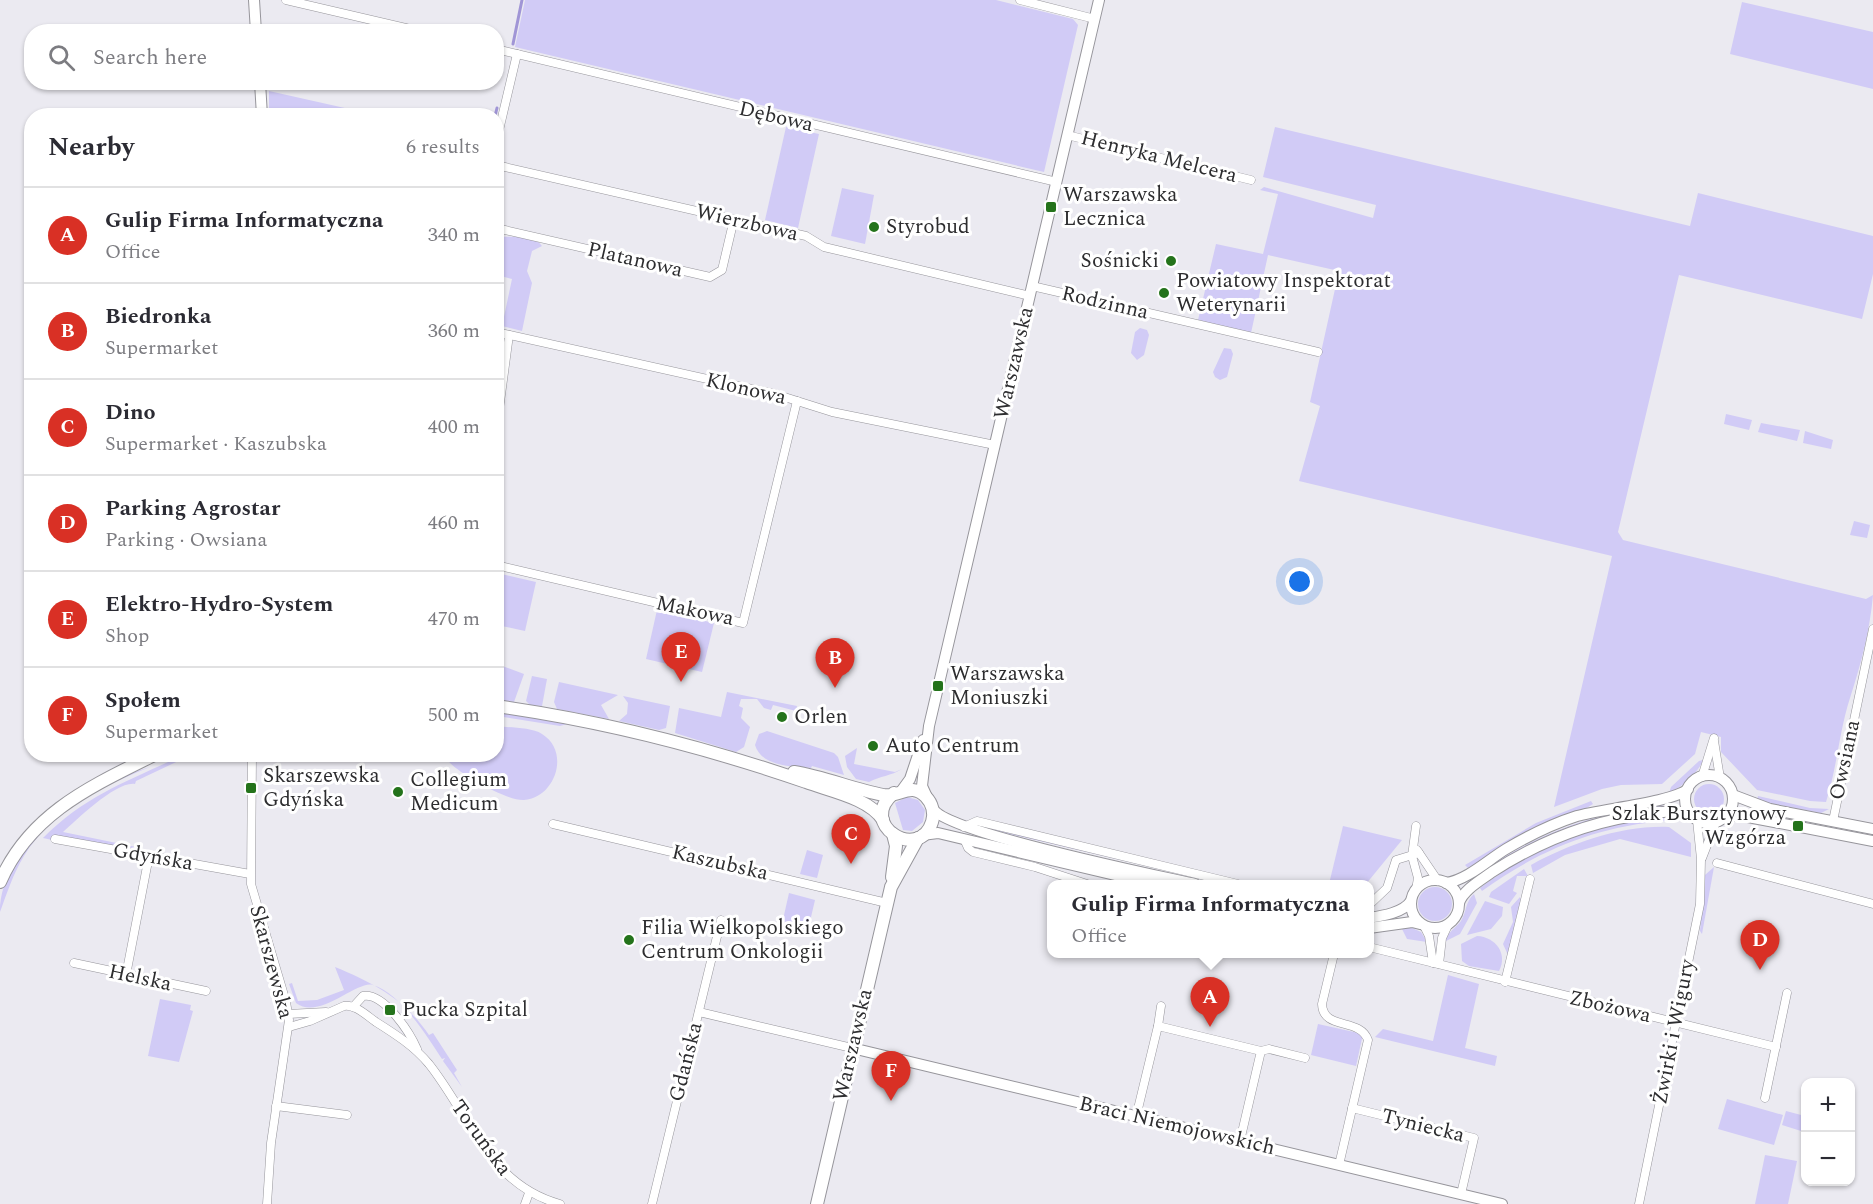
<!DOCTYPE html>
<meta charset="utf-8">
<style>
body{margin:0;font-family:Spectral,serif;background:#f2f2f3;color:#2b2b33}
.controls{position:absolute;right:18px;bottom:18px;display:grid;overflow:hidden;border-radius:12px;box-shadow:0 2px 4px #0004}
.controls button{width:54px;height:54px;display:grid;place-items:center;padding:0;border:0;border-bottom:2px solid #e1e1e2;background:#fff;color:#2b2b33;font:30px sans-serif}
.you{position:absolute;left:1300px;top:582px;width:21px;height:21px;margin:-15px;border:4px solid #fff;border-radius:50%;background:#1a73e8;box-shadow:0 0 0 9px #1a73e833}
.badge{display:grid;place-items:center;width:39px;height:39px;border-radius:50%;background:#d93025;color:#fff;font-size:20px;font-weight:700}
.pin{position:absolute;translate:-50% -50px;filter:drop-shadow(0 2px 3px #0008)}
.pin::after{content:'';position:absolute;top:32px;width:21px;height:18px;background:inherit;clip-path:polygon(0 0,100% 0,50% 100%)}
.popup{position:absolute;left:1047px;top:880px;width:327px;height:78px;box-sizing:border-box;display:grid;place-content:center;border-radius:12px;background:#fff;filter:drop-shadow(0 2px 4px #0005);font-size:20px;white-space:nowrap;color:#7c7c81}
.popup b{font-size:22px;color:#2b2b33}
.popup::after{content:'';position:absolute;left:50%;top:100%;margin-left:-12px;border:12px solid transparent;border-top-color:#fff}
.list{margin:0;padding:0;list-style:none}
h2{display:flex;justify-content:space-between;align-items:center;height:78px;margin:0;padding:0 24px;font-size:26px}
h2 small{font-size:20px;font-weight:400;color:#7c7c81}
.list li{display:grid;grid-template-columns:39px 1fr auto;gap:18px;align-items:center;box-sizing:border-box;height:96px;padding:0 24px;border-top:2px solid #e1e1e2}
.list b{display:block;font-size:22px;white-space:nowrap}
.list p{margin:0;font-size:20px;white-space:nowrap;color:#7c7c81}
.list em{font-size:20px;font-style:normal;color:#7c7c81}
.icon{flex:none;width:33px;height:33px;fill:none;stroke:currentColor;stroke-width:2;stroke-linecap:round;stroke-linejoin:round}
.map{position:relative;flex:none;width:1873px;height:1204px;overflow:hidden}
.search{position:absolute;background:#fff;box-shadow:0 2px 4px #0004;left:24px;top:24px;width:480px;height:66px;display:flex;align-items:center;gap:15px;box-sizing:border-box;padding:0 21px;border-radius:24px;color:#7c7c81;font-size:22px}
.panel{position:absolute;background:#fff;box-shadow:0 2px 4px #0004;left:24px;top:108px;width:480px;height:654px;border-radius:24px}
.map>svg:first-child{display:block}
.green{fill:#d1cbf6}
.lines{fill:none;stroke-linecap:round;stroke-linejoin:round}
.stream{stroke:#a095d6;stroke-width:3}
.street-casing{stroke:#96959b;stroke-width:9}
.secondary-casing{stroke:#96959b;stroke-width:12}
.primary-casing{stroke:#96959b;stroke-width:14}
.street{stroke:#fff;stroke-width:8}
.secondary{stroke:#fff;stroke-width:10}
.primary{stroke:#fff;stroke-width:12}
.poi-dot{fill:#24731b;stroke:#fff;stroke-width:2}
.labels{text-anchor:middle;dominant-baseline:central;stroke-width:6;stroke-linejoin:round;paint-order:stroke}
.street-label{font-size:21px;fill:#2d2d2f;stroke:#fff}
.poi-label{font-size:21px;fill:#2d2d2f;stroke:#fff;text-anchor:start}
</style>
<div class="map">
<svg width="1873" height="1204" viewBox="0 0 1873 1204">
<rect width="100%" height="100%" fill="#ebeaf1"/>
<g class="green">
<polygon points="525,0 996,0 1073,19 1078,25 1044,172 515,47"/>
<polygon points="1742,2 1873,32 1873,89 1730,54"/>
<polygon points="269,91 376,115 286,116 269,112"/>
<polygon points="786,127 819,134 798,228 765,220"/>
<path d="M1275,127L1690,226L1698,193L1873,236V274L1862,319L1679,275L1618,532L1623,540L1866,599L1873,595C1870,630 1861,664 1850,698C1839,732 1837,768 1826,802L1810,801L1757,790L1721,752V737L1701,732L1695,754L1662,784L1621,785L1602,789L1554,807L1612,556L1299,481L1320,406L1310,402L1339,271L1268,255L1251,333L1198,320L1216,244L1263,254L1278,194L1260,190L1264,187L1373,218L1376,205L1263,177Z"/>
<polygon points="842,188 874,195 865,244 831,236"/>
<path d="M496,236C512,239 532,232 542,246L532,251L527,271L532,283L522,331L502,326L512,279L497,275Z"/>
<polygon points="1140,328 1147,330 1149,335 1144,355 1137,360 1131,353 1135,332"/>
<polygon points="1224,348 1231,349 1233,354 1227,377 1220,380 1215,377 1213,372"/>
<polygon points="1726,414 1752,420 1749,430 1724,424"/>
<polygon points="1761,423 1800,430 1797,441 1758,432"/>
<polygon points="1805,431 1833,440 1831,449 1803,443"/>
<polygon points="1854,521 1870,525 1867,538 1850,535"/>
<polygon points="497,573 536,582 525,631 497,625"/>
<polygon points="657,610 714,623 702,672 646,659"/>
<polygon points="497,664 524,674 514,702 497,700"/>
<polygon points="532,676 547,679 542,706 530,705 526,701"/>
<polygon points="559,682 618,695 601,705 609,719 557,709 554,702"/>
<polygon points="727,692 797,706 796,711 773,705 771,710 764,708 757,699 741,699 739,706 743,708 741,718 750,727 744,747 736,752 675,733 679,708 721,717"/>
<polygon points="623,696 670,706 666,728 659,730 619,721 627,714 628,703"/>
<polygon points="497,711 571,723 560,726 497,716"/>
<path d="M497,726C510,728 531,727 542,734C571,752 555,798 524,800C507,801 462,775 450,763L445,755L496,754Z"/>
<path d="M767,731L834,753L838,757L844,775L812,766L811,768C791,766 762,767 755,745L759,734Z"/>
<path d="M857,748L854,764L895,772L902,769C891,776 880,776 869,782L856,779L847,767L845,756Z"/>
<path d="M183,755H191L136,781L135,784C116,781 77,820 63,832L141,848L140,850L56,836L52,840L43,838C87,794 129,781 183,755Z"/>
<path d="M1703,760C1699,772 1681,788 1669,793L1671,787L1699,761Z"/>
<path d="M150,767C104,785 50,813 24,856C13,874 7,893 0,912C0,842 91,785 150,767Z"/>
<circle cx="1709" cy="799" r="15"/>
<polygon points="1758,796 1810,808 1829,809 1821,813 1763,802 1757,800"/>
<polygon points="907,797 918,800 925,810 923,822 912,831 903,830 895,803"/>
<polygon points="1591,801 1593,804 1585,809 1530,830 1468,868 1465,865 1536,823"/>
<path d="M1662,804L1663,808C1584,817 1541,836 1475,879L1473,876C1542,832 1581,817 1662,804Z"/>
<path d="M1664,818L1665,821C1597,826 1537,851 1482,891L1480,888C1533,847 1598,821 1664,818Z"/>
<polygon points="984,826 1224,884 984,828"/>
<polygon points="1343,826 1402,840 1366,884 1329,884"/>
<path d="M1669,827L1691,843V857L1620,839L1565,855L1533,873L1531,865C1571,843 1622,825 1669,827Z"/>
<polygon points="807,850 823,855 817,878 800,874"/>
<polygon points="1714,867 1702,934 1700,931 1705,875"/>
<polygon points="1524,869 1528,876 1517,876 1513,891 1517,893 1509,904 1489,897 1491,892"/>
<circle cx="1435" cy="904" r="17"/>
<polygon points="789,893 815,900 808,930 782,924"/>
<path d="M1474,894L1477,903L1460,934L1446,941C1448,931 1455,929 1461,921C1467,911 1465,902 1474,894Z"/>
<polygon points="1520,897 1521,901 1508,955 1503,944 1513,922 1511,907"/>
<polygon points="1485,901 1503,907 1502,916 1491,929 1467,935"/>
<polygon points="1410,927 1421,932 1427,942 1407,939 1402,929"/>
<path d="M1477,936C1496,937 1508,954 1499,971L1469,966L1462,961L1461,944Z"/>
<path d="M335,967C376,984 404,999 429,1035L433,1033L457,1070L454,1073L462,1087L443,1061L445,1058L442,1059C427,1036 400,993 373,985C357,980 319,1021 296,1003L289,984L292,983L298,1001L317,1000L344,990Z"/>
<polygon points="1448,975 1479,984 1465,1048 1497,1056 1495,1066 1375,1037 1383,1029 1433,1041"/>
<polygon points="160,999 191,1005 190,1010 193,1011 179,1062 148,1056"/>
<polygon points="1318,1024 1363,1034 1356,1066 1311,1055"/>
<polygon points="1727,1099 1783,1115 1774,1145 1718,1129"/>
<polygon points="1786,1111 1805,1116 1801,1131 1782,1125"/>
<polygon points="1765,1155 1797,1161 1788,1204 1755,1204"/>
</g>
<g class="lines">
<g class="stream">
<polyline points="513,44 522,0"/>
<polyline points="495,116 497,108"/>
</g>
<g class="street-casing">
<g id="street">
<polyline points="286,0 423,32"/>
<polyline points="1020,0 1095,19"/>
<polyline points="496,49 1057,182"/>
<polyline points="1067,135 1251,180"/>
<polyline points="496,143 517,54"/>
<polyline points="496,165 806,236 824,247 1030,296"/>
<polyline points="496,228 710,277 722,270 734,219"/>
<polyline points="1032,286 1318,352"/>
<polyline points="496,332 775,394 832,412 995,445"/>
<polyline points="496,432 509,335"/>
<polyline points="496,565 743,623 797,401"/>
<polyline points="1714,741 1720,778"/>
<polyline points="252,754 251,884 286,1002 289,1020 271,1143 267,1204"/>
<polyline points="1702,777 1714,738"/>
<polyline points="1833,821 1873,629"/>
<polyline points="553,824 887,903"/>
<polyline points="964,827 977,821 1238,884"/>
<polyline points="55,839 250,874"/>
<polyline points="964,839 968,848 973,852 1035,867 1087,884"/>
<polyline points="1417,850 1438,881"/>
<polyline points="1702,858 1716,822"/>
<polyline points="1717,863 1873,904"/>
<polyline points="1416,890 1418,878 1412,856 1416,826"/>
<polyline points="1369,905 1387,888 1396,860 1419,853"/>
<polyline points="1424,926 1429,936 1433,963"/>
<polyline points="1369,947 1776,1047"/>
<path d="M1334,954L1322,1004C1323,1031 1360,1017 1368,1040L1339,1165"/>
<polyline points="74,963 206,991"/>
<polyline points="1439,964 1442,938 1448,925"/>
<polyline points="126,975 149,856"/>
<polyline points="1505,982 1530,879"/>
<path d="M353,1007L363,996C384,992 410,1033 417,1049"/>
<polyline points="699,1012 852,1048"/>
<polyline points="288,1014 326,1012"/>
<polyline points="1158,1026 1161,1006"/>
<path d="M289,1027L310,1021L344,1006C355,1004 366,1015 376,1022C395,1034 414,1046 429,1064C471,1117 489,1185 560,1204"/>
<polyline points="1261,1051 1269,1049 1305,1058"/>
<polyline points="1765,1098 1787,993"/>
<polyline points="276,1106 347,1115"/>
<polyline points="1352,1108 1474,1138 1461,1194"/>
<polyline points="1136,1117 1158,1026 1261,1051 1240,1141"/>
<polyline points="525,1204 529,1193"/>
<polyline points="652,1204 721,920"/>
<polyline points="1639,1204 1700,904 1701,859 1697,820"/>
</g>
</g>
<g class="secondary-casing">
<g id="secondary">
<polyline points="254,0 256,32"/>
<polyline points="260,82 262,116"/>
<circle cx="1709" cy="799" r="24"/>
<polyline points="902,790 910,779 923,740"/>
<polyline points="1733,795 1770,809 1873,829"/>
<polyline points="927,797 922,786 929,726 1099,0"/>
<path d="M933,809C949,833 1155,875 1195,884"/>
<polyline points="1727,815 1748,817 1873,841"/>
<polyline points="922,835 938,833 1153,884"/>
<circle cx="1435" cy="904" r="24"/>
<path d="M1446,883C1467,880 1488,860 1506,849C1528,836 1552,824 1577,816C1601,809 1674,802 1688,789"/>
<path d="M1459,903C1463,890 1481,880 1492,872C1540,841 1590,821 1647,814C1662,812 1679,809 1693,816"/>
<path d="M1369,918C1382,916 1403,913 1411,901"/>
<polyline points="1369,928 1412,922 1420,924"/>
<polyline points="852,1048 1502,1204"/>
</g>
</g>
<g class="primary-casing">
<g id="primary">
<path d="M496,706C603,721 705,747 806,782C830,791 869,798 883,820"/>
<path d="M794,772C824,777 853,789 883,795C899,798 911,781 926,797C932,803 935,813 932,822C919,863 856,824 894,793"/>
<polyline points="892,877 896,846 893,834"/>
<path d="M0,882C30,813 92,786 156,754"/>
<polyline points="817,1204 891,887 918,838"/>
</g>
</g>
<use href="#street" class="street"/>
<use href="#secondary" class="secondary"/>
<use href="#primary" class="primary"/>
</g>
<g class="poi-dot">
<rect x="1045" y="201" width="12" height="12" rx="3"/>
<circle cx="874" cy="227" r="6"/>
<circle cx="1171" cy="261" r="6"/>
<circle cx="1164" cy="293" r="6"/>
<rect x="932" y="680" width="12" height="12" rx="3"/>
<circle cx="782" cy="717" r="6"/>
<circle cx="873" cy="746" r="6"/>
<rect x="245" y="782" width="12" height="12" rx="3"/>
<circle cx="398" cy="792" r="6"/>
<rect x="1792" y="820" width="12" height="12" rx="3"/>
<circle cx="629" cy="940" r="6"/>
<rect x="384" y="1004" width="12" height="12" rx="3"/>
</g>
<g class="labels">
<g class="street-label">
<text transform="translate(776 117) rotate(13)">Dębowa</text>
<text transform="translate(1159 157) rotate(14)">Henryka Melcera</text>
<text transform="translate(747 223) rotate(13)">Wierzbowa</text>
<text transform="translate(635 260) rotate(13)">Platanowa</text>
<text transform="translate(1105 303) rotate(13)">Rodzinna</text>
<text transform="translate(1014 363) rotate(-77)">Warszawska</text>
<text transform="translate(746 389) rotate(13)">Klonowa</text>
<text transform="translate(695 611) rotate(12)">Makowa</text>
<text transform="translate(1845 760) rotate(-78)">Owsiana</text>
<text transform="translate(153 857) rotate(10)">Gdyńska</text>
<text transform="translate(720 863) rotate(13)">Kaszubska</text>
<text transform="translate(271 962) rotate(75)">Skarszewska</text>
<text transform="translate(140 978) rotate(12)">Helska</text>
<text transform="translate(1610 1007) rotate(13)">Zbożowa</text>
<text transform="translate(1674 1032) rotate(-79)">Żwirki i Wigury</text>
<text transform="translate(853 1045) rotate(-77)">Warszawska</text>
<text transform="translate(686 1062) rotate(-76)">Gdańska</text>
<text transform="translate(1177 1126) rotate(13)">Braci Niemojowskich</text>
<text transform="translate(1423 1126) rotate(14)">Tyniecka</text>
<text transform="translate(481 1138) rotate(54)">Toruńska</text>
</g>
<g class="poi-label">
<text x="1063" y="195">Warszawska<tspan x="1063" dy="24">Lecznica</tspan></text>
<text x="886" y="227">Styrobud</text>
<text x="1159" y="261" text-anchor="end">Sośnicki</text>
<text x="1176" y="281">Powiatowy Inspektorat<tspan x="1176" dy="24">Weterynarii</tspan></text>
<text x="950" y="674">Warszawska<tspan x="950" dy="24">Moniuszki</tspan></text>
<text x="794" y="717">Orlen</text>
<text x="885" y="746">Auto Centrum</text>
<text x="263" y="776">Skarszewska<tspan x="263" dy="24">Gdyńska</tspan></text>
<text x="410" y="780">Collegium<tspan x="410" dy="24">Medicum</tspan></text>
<text x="1786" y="814" text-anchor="end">Szlak Bursztynowy<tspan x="1786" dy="24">Wzgórza</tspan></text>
<text x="641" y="928">Filia Wielkopolskiego<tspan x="641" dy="24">Centrum Onkologii</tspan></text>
<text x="402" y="1010">Pucka Szpital</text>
</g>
</g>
</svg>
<div class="controls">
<button>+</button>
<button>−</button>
</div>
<div class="you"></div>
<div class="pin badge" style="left:1210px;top:1027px">A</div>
<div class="popup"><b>Gulip Firma Informatyczna</b>Office</div>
<div class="pin badge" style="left:835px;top:688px">B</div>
<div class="pin badge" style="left:851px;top:864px">C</div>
<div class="pin badge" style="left:1760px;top:970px">D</div>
<div class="pin badge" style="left:681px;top:682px">E</div>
<div class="pin badge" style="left:891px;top:1101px">F</div>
<div class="search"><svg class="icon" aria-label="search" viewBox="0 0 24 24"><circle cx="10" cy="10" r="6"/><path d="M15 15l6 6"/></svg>Search here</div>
<section class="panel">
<h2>Nearby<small>6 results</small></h2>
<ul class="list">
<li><span class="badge">A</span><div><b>Gulip Firma Informatyczna</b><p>Office</p></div><em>340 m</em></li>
<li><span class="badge">B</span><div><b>Biedronka</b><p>Supermarket</p></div><em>360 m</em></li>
<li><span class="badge">C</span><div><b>Dino</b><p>Supermarket · Kaszubska</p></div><em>400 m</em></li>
<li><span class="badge">D</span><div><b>Parking Agrostar</b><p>Parking · Owsiana</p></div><em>460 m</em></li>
<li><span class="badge">E</span><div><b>Elektro-Hydro-System</b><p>Shop</p></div><em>470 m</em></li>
<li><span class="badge">F</span><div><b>Społem</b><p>Supermarket</p></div><em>500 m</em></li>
</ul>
</section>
</div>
